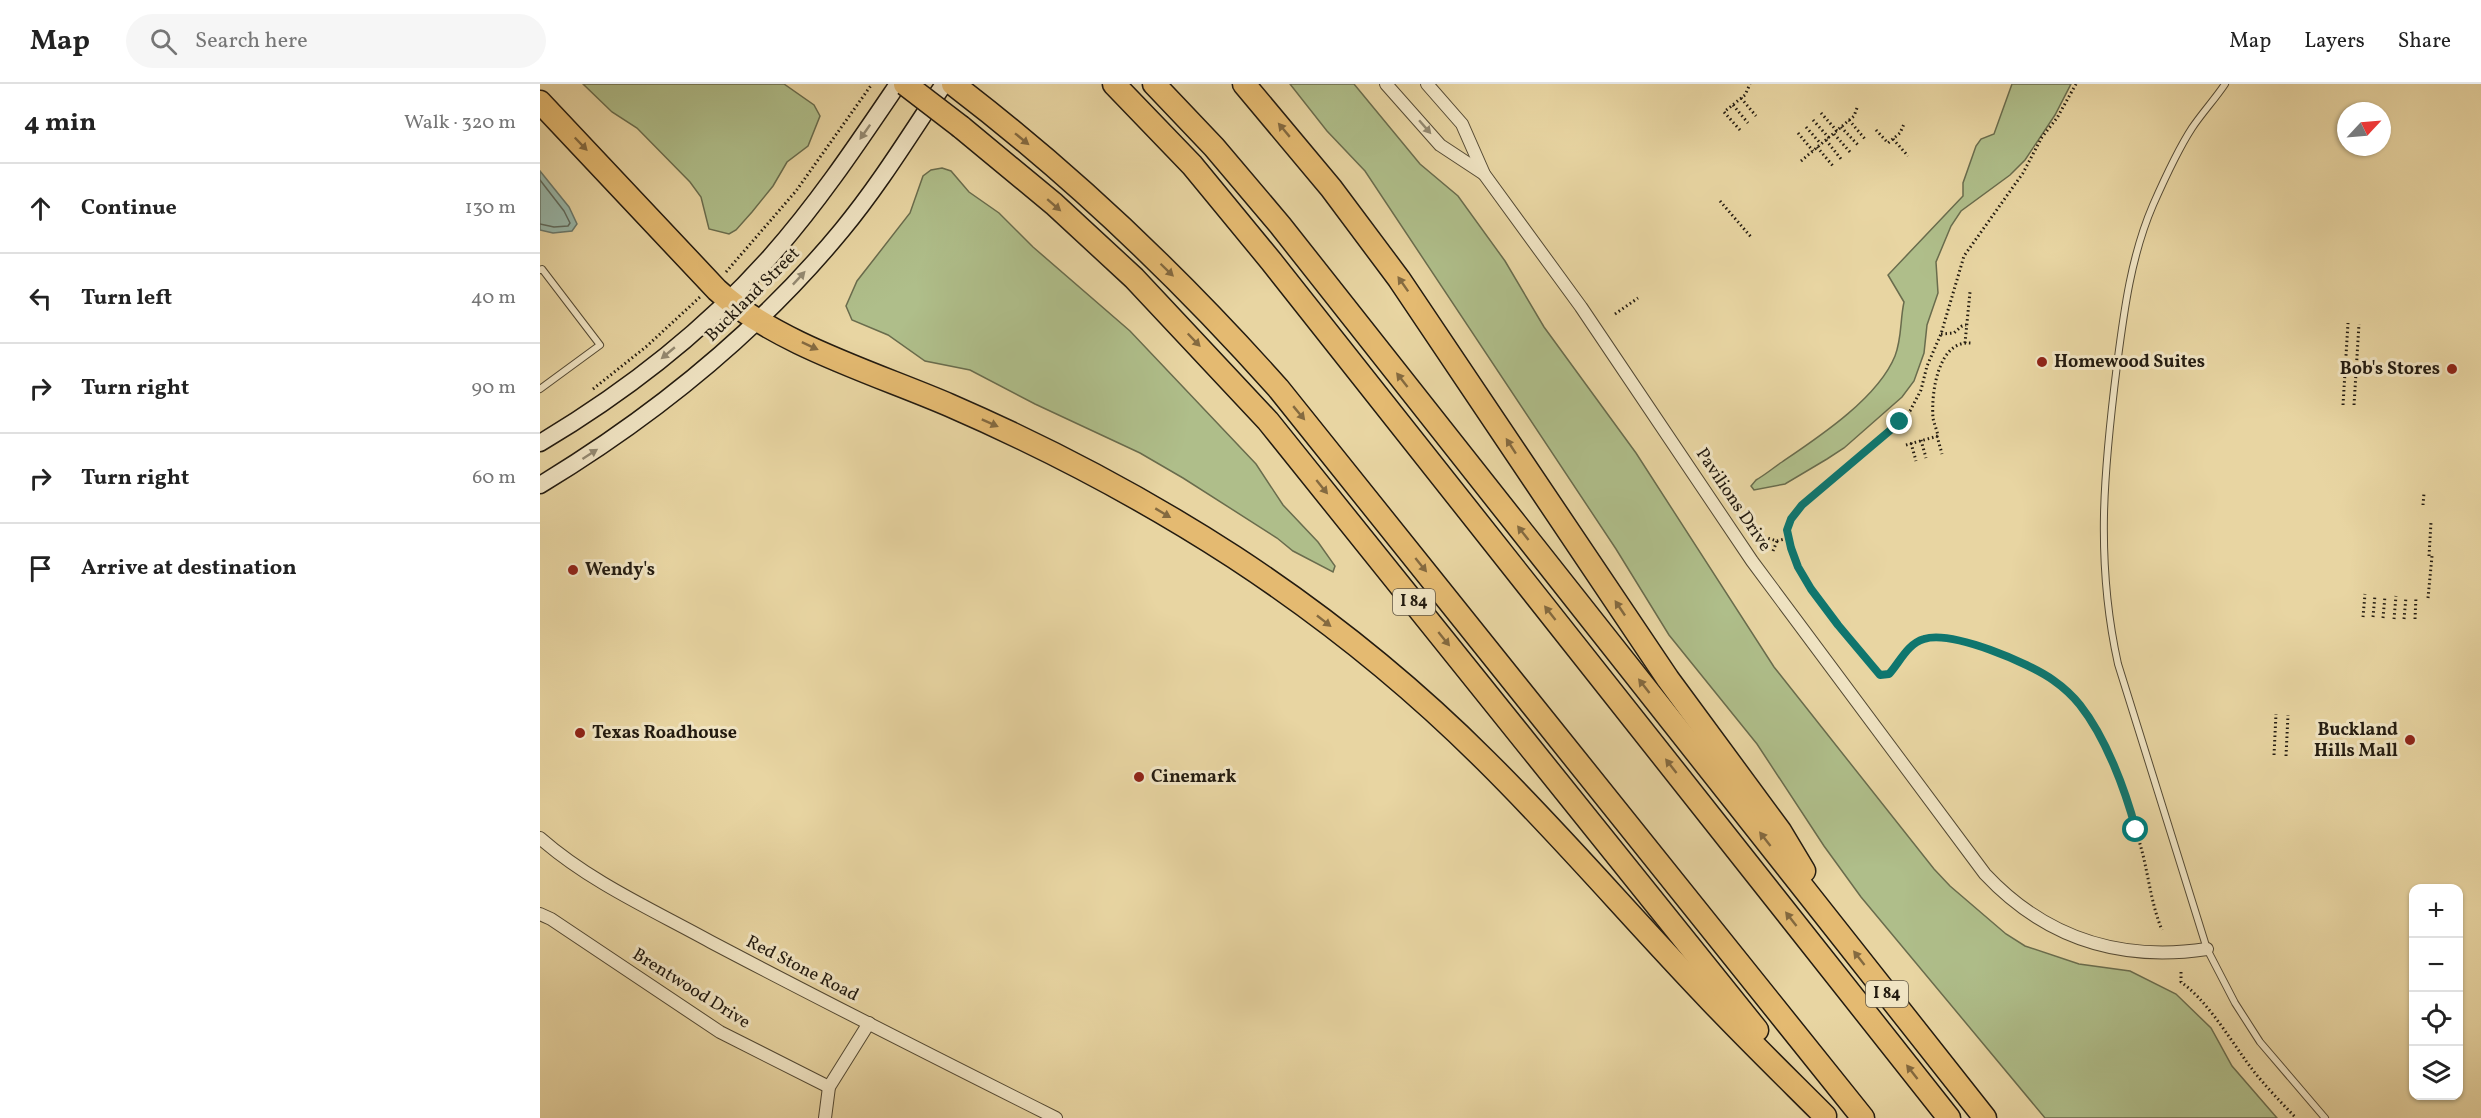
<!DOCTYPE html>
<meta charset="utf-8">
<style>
body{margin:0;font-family:Vollkorn,serif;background:#f6f6f6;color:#222}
.controls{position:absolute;right:18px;bottom:18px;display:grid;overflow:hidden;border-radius:12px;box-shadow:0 2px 4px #0004}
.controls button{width:54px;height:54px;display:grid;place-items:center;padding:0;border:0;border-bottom:2px solid #e0e0e0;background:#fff;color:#222;font:30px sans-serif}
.compass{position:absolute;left:1797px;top:18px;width:54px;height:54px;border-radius:50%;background:#fff;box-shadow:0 2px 4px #0004;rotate:64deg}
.stop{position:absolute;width:18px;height:18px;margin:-14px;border:4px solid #0f766e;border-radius:50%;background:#fff}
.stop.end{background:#0f766e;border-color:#fff;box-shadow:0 2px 6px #0008}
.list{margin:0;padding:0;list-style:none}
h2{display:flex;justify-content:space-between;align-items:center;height:78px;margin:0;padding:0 24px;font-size:26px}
h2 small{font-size:20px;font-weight:400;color:#767676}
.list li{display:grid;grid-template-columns:39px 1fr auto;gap:18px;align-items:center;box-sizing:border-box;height:90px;padding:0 24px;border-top:2px solid #e0e0e0}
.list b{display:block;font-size:22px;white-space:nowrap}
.list em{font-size:20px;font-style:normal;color:#767676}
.icon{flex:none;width:33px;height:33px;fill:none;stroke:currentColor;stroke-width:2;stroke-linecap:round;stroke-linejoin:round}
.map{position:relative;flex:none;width:1941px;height:1034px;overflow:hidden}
header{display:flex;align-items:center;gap:36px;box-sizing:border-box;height:84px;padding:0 30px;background:#fff;border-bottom:2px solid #e0e0e0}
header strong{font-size:28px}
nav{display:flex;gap:33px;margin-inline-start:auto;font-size:21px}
.search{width:420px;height:54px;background:#f6f6f6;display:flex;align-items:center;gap:15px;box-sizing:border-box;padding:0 21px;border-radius:33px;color:#767676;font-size:22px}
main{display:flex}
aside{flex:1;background:#fff}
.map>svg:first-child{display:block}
.green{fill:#afbe8a;stroke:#696c4d;stroke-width:1.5}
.water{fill:#98b8ab;stroke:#69796d;stroke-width:1.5}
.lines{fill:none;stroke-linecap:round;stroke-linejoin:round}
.shore{stroke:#5e6a5e;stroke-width:1.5}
.lane-casing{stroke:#544a34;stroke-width:8}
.street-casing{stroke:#544a34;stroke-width:14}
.secondary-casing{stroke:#231b10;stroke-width:19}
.highway-casing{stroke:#231b10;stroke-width:25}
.path{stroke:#231b10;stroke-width:3;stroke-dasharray:1.5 3;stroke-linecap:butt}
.lane{stroke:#f0e4c3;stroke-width:6}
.street{stroke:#f0e4c3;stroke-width:12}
.secondary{stroke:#f0e4c3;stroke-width:16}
.highway{stroke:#e4ba71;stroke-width:22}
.highway-bridge-casing{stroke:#231b10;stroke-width:25;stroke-linecap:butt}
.highway-bridge{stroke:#e4ba71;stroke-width:22}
.oneway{fill:#948a72}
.oneway2{fill:#846a40}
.route{stroke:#0f766e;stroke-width:8}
.poi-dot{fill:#8f2418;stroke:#f0e4c3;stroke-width:2}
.labels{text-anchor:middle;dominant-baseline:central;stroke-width:6;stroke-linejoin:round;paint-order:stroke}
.shield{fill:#f0e4c3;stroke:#605746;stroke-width:1.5}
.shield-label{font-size:16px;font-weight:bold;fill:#231b10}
.street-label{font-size:18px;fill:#231b10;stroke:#f0e4c3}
.poi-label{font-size:18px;font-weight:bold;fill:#231b10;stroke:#f0e4c3;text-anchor:start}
</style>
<header>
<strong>Map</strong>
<div class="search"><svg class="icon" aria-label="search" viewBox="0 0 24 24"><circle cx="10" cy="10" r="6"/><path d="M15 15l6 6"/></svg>Search here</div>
<nav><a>Map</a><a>Layers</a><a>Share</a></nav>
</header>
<main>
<aside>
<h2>4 min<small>Walk · 320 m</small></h2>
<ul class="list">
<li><svg class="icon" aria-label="ahead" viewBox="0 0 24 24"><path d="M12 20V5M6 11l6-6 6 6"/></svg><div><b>Continue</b></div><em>130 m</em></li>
<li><svg class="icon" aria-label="left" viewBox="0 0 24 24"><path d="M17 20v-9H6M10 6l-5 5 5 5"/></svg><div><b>Turn left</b></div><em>40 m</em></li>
<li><svg class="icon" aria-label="right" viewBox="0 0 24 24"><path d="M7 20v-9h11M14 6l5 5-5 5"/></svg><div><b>Turn right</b></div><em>90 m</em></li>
<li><svg class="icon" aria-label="right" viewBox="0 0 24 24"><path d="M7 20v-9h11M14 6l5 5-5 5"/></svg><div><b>Turn right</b></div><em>60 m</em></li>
<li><svg class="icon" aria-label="arrive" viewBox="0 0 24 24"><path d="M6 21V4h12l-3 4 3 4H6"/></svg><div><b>Arrive at destination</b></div></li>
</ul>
</aside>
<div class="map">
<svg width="1941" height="1034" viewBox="0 0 1941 1034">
<rect width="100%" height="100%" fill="#e8d5a2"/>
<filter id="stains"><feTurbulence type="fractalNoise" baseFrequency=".00333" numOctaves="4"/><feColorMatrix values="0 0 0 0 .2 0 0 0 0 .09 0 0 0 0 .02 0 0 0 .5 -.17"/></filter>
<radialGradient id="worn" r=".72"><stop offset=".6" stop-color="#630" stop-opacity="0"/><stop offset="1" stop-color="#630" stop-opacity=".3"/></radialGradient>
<g class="green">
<polygon points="43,0 244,0 274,21 280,32 268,62 247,78 233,102 212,128 196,146 189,150 169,145 161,113 150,98 97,44 72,28"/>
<polygon points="750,0 814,0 880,80 918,112 965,177 1004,243 1096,369 1234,583 1394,785 1410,802 1466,850 1485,862 1539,880 1590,887 1636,910 1671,944 1692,982 1737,1034 1505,1034 1321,813 1284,762 1217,660 1129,551 1076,465 825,87 787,47"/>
<path d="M1472,0H1531L1515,31L1485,76L1470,91L1421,127L1411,142L1396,178L1398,209L1387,241L1384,269L1374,297L1362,313L1304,364L1287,375L1245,400L1214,406L1211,402L1216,396C1225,391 1233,384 1242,378C1279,353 1338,314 1355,272C1362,254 1360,236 1364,218L1348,191L1423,112V99L1436,62L1441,55L1454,50Z"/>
<polygon points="402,84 411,87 429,108 459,129 493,163 590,247 716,380 743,421 778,458 795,482 793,488 753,467 737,454 643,394 600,369 495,320 430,286 385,277 348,251 312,236 306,222 317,197 370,129 383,92 391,86"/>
</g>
<polygon class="water" points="0,87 29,123 37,140 32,147 13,149 0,146"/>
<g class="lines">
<polyline class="shore" points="0,96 24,127 30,139 28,142 14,143 0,140"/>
<g class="lane-casing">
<g id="lane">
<path d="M1685,0C1675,15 1662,29 1652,44C1637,67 1624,96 1613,121C1591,172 1584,227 1577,281C1564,385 1555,476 1578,580L1667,865L1695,919L1720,958L1785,1034"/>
<polyline points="0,186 2,185 60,261 0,305"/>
</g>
</g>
<g class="street-casing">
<g id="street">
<polyline points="846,0 900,61 944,90"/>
<path d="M887,0L922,40L944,90L1041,223L1212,477L1445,790C1505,854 1580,878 1667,865"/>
<path d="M0,754C50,798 113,826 171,858C285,918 400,976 516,1034"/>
<polyline points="0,830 11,835 180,948 289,1003"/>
<polyline points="285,1034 289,1003 329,939"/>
</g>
</g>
<g class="secondary-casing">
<g id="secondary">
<path d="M0,359C84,309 165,246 230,173C278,119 318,59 358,0"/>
<path d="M0,401C114,332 217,249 302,146C340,100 371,49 404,0"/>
</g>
</g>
<g class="highway-casing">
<g id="highway">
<path d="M413,0C531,90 639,193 738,304L1323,1034"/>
<polyline points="574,0 652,81 731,177 1409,1034"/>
<polyline points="614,0 674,63 740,141 1445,1034"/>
<polyline points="704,0 791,104 859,195 1128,595 1240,747 1264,787"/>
<path d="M0,18L177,206C234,259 337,290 409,321C508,364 603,414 694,473C784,532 869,600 945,676C1024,754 1095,838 1171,917C1208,956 1247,994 1285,1032"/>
<polyline points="421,43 514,120 594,194 728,337 1217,946"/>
</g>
</g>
<g class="path">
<path d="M1536,0L1517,34L1502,53L1483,89L1424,172L1401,250L1387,282L1381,306L1370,327L1262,421C1255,429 1247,438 1247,449C1248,485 1315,564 1340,591L1349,590C1358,581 1363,570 1372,562C1391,545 1425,557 1446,565C1473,574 1502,585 1523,604C1565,640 1589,718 1603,771C1609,796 1612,822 1622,846"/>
<polyline points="1201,14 1216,32"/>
<polyline points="1193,21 1208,39"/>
<polyline points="1281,29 1297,47"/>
<polyline points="1273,36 1289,54"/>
<polyline points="1309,36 1325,55"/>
<polyline points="1266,43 1281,60"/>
<polyline points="1301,43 1318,61"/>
<polyline points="1200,46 1184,28 1205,11 1210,0"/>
<polyline points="1336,46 1348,59 1360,49 1364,40"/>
<polyline points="1258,49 1273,67"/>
<polyline points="1294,50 1310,68"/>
<polyline points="1353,55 1368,72"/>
<polyline points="1286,56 1301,75"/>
<polyline points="1277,63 1293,82"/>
<polyline points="1261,77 1314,32 1317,24"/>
<polyline points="1180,117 1211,153"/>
<polyline points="186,188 256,107 332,0"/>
<polyline points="1075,230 1098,214"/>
<polyline points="1401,250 1414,249 1422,242 1426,241"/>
<polyline points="1425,259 1430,208"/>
<polyline points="53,305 107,262 160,213"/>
<polyline points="1803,321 1808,239"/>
<polyline points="1814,321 1819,240"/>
<polyline points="1397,352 1402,370"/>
<polyline points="1381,356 1386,374"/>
<polyline points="1371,359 1376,377"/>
<path d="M1366,361L1398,352C1397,346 1394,340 1393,334C1391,309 1398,256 1431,259"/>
<polyline points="1883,421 1884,409"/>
<polyline points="1224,453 1237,457 1248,454"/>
<polyline points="1233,467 1237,457"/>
<polyline points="1889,472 1891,438"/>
<polyline points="1888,514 1892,472"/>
<polyline points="1823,533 1825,510"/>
<polyline points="1833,533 1835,511"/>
<polyline points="1843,534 1845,512"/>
<polyline points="1854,535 1856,512"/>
<polyline points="1864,535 1866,513"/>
<polyline points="1875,535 1876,513"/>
<polyline points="1734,671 1736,630"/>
<polyline points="1746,672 1748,631"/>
<path d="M1641,888V898C1666,916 1686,949 1704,974C1719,996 1738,1015 1756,1034"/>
</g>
<use href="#lane" class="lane"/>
<use href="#street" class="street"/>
<use href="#secondary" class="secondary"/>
<use href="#highway" class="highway"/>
<g class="highway-bridge-casing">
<polyline id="highway-bridge" points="365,0 421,43"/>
</g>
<use href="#highway-bridge" class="highway-bridge"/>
</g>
<defs><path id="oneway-solid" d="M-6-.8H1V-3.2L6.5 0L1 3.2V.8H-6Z" transform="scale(1.5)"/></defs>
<g class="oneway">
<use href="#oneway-solid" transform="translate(885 43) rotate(49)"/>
<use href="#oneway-solid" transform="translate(325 48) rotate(125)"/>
<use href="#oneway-solid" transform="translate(259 194) rotate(-47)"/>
<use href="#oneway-solid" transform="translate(128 269) rotate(140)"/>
<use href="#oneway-solid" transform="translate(50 370) rotate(-33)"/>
</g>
<g class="oneway2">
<use href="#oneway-solid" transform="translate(744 46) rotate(-130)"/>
<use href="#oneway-solid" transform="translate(482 55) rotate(39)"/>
<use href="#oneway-solid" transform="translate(41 60) rotate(46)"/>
<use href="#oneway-solid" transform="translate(514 121) rotate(41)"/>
<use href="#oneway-solid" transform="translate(627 186) rotate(44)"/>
<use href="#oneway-solid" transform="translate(863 200) rotate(-125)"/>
<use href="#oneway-solid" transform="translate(654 256) rotate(46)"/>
<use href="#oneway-solid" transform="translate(270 262) rotate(25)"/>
<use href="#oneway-solid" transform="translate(862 296) rotate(-128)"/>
<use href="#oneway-solid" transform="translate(759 329) rotate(50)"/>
<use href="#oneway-solid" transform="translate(450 339) rotate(24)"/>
<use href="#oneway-solid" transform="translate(971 362) rotate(-123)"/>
<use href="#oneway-solid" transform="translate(782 403) rotate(51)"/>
<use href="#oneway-solid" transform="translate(623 429) rotate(31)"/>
<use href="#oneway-solid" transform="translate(983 449) rotate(-128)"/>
<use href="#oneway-solid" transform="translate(881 481) rotate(51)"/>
<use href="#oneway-solid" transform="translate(1080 524) rotate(-124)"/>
<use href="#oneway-solid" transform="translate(1010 529) rotate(-128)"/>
<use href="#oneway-solid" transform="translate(784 537) rotate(38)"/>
<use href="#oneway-solid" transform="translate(904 555) rotate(51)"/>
<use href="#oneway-solid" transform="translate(1104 602) rotate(-128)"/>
<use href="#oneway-solid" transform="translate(1131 682) rotate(-128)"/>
<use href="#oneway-solid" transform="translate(1225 755) rotate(-128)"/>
<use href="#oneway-solid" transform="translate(1251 835) rotate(-128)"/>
<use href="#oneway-solid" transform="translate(1319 874) rotate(-128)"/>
<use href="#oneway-solid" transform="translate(1372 988) rotate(-128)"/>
</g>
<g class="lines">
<path class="route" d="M1360,338L1262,421L1251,435L1247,446L1251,464L1258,483L1271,505L1298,541L1340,591L1349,590C1360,578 1367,560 1384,555C1412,546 1489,579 1513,596C1523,603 1532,611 1540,621C1566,654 1585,705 1596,746"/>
</g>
<g class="poi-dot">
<circle cx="1502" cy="278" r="6"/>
<circle cx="1912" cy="285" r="6"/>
<circle cx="33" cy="486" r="6"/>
<circle cx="40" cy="649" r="6"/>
<circle cx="1870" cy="656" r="6"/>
<circle cx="599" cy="693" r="6"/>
</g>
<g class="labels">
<g class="shield">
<rect x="853" y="505" width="42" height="26" rx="4.5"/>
<rect x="1326" y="897" width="42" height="26" rx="4.5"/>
</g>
<g class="shield-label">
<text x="874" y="518">I 84</text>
<text x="1347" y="910">I 84</text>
</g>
<g class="street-label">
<text transform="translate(213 211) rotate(-45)">Buckland Street</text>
<text transform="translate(1193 416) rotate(56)">Pavilions Drive</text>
<text transform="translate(262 885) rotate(27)">Red Stone Road</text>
<text transform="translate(151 905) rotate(32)">Brentwood Drive</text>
</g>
<g class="poi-label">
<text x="1514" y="278">Homewood Suites</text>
<text x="1900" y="285" text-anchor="end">Bob's Stores</text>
<text x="45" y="486">Wendy's</text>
<text x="1858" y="646" text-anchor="end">Buckland<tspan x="1858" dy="21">Hills Mall</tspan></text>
<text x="52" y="649">Texas Roadhouse</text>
<text x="611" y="693">Cinemark</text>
</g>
</g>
<rect width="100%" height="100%" filter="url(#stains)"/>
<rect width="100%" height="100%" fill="url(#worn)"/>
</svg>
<div class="controls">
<button>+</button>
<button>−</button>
<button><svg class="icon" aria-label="locate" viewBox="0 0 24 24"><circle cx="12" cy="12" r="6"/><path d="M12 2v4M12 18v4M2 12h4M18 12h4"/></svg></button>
<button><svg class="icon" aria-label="layers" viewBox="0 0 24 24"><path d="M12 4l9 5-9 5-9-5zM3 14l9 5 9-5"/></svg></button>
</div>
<svg class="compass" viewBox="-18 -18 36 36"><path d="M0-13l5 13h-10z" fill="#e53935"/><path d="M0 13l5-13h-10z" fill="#767676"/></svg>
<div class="stop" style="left:1596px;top:746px"></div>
<div class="stop end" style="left:1360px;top:338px"></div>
</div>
</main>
